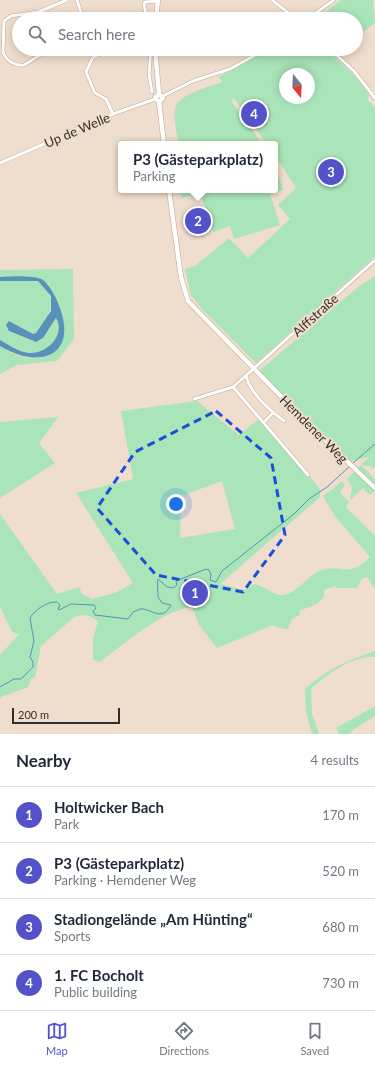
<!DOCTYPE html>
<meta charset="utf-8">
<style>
body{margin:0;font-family:Lato,sans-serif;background:#f6f6f7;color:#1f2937}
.compass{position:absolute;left:279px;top:68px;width:36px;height:36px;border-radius:50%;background:#fff;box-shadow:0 2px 10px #0003;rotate:162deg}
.scale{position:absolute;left:12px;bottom:10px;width:108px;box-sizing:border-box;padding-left:4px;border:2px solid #352e28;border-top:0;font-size:11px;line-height:14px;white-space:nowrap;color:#352e28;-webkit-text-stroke:3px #efdecd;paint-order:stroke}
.you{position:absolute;left:176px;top:504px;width:14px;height:14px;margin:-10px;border:3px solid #fff;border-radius:50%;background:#1a73e8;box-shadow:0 0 0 6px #1a73e833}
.badge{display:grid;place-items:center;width:26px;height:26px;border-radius:50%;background:#5452c9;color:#fff;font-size:13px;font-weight:700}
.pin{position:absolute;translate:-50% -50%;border:2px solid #fff;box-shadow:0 1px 4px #0006}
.popup{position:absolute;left:118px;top:141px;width:160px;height:52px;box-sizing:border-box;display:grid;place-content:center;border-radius:4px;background:#fff;filter:drop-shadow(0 1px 3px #0005);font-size:13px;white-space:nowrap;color:#747a83}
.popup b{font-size:15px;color:#1f2937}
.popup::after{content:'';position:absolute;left:50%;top:100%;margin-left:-8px;border:8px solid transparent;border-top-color:#fff}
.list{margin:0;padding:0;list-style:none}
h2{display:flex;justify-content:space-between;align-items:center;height:52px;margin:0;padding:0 16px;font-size:17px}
h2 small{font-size:13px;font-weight:400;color:#747a83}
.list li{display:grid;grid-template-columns:26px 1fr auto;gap:12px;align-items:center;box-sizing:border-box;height:56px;padding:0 16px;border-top:1px solid #e0e1e3}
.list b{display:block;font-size:15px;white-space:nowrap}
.list p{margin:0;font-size:13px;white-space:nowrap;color:#747a83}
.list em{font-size:13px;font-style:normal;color:#747a83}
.icon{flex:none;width:22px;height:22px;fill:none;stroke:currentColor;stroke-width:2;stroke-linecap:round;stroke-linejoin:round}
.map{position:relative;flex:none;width:375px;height:734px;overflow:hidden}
.search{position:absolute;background:#fff;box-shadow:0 2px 10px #0003;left:12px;right:12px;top:12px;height:44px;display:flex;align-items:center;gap:10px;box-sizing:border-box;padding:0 14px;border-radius:22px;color:#747a83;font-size:15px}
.sheet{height:276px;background:#fff}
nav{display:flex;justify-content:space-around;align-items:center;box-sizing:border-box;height:56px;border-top:1px solid #e0e1e3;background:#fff;font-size:11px;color:#747a83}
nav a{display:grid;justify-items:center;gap:2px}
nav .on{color:#5452c9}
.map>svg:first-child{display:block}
.green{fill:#a9e5b9;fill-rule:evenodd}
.water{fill:#5792bb}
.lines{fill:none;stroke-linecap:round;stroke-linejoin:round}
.stream{stroke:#5792bb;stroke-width:1}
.street-casing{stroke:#b8a797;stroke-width:4}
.secondary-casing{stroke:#b8a797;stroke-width:5.5}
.street{stroke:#fff;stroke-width:3}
.secondary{stroke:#fff;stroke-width:4.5}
.marked{fill:none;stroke:#1d4ed8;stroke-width:3;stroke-dasharray:8 5;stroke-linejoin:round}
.labels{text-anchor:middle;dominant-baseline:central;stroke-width:4;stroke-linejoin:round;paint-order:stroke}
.street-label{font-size:13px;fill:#352e28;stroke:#efdecd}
</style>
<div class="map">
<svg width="375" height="734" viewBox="0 0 375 734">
<rect width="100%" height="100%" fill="#efdecd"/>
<g class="green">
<polygon points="341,0 373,0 375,23 356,37 356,19 317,19"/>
<path d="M270,49H325L353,74L369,94L368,100L375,108V256L256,363L202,309L191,295L185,269L195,266L229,238L248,258L290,219L278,205L296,188L275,155V144H267L233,97L232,102L262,144H179C177,133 173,120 175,109C177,94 210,87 222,82L219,77ZM285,74H309V98H285Z"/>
<polygon points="275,166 283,190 270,194 280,225 234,239 230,226 213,232 200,192 182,198 179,190 275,190"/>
<path d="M73,269L74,339L57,361L17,365L0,374V346C6,349 12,354 19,356C63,368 74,331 55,298C51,291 47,283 40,279C33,276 8,276 0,277V270Z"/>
<polygon points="375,276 375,467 373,469 370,466 364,466 362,464 369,457 351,461 258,372 357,288"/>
<path d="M0,281H38C61,299 50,314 36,333L33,334L9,321V331L32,341L43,338L56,318C65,336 48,354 29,353C19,352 9,345 0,340Z"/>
<path d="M197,401L239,435L260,418L320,489V497L220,584L243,590L255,584C264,586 274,596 283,595C298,593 306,577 319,571C339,563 350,579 370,557L334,515L323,496L334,488L342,481L345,485L340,492L349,502L346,507L375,536V589L367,577L362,578L357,588H337L335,586L326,589L324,591V597L317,604L299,611L300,615L292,619L288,629L279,628L273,625L217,648L199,625L192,607C161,611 125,643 100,662L93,660V639L98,621C89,615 84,613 74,617L41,646L35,677L31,679L28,687L1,697L0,700V655L19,634L12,632L0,607V514L57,594L79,587L82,594L92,599L115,593L133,583L76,493L133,479L121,411ZM222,481L235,529L180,538L181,496Z"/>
<polygon points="58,417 39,443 55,463 0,498 0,422"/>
<polygon points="361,465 375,479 375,491 370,495 363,488 350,500 352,487 347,479"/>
<path d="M375,651V657C355,654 324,676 311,689L312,714L319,734H312L306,711L305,689C325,670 349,660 375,651Z"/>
<polygon points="375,706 375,716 351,731 352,734 339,734 336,728"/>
</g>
<path class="water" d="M0,277C9,276 36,275 43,280C50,286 55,296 58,303C80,355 41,371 0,346V340C9,345 19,352 29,353C47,354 66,335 56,318L43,338L36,342L9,331L6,325L9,321L33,334L36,333L51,311V296L38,281H0Z"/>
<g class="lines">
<g class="stream">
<polyline points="353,463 375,444"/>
<path d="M0,687L14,679H21L33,667V662L30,657L34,641L30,618C34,610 48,601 57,602L60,605L58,609L59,610L71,604L94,605L96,608L93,611L95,615L128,619L133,612L140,609C152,608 161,623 171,605L162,603L158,597C158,595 157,581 158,579L167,587L173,588L177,585L176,581L206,569L209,570L211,575L210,580L216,582L222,571L294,514L309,499L327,487L349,467"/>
</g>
<g class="street-casing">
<g id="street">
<polyline points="77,0 83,19"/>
<polyline points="272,0 296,19"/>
<polyline points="147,19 144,5 145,2 158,1"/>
<polyline points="307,19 334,0"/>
<polyline points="37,49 40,55"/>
<path d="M56,49L40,55L24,65C15,66 6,61 3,52L4,21L11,16L38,12L67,0"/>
<polyline points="151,49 149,74 152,92"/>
<polyline points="330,49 354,71 375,98"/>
<polyline points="163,96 193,81 230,69 266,49"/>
<polyline points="113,114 106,99 95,93 86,72 93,57 112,49 116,51"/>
<polyline points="0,163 113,114 155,99"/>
<path d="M246,376C251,394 269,410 284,421"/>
<polyline points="233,387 308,475"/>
<polyline points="194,399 233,387 375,260"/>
<polyline points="264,422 273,413"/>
</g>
</g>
<g class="secondary-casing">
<g id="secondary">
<polyline points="156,19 158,0"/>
<polyline points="155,49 159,94"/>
<polyline points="159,102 163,98 159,94 155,98 159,102 164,144"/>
<polyline points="169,190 181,277 188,301 304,420 375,488"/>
</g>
</g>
<use href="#street" class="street"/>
<use href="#secondary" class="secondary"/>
</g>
<path class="marked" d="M216,411L271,458L285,535L243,592L156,575L97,508L135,452Z"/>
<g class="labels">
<g class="street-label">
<text transform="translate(77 130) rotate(-23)">Up de Welle</text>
<text transform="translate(315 315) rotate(-42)">Alffstraße</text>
<text transform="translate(314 429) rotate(45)">Hemdener Weg</text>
</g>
</g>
</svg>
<svg class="compass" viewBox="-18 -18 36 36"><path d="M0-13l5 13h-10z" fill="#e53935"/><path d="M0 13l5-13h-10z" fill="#747a83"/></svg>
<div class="scale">200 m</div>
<div class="you"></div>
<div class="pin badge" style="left:195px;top:593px">1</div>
<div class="pin badge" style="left:198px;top:221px">2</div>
<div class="popup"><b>P3 (Gästeparkplatz)</b>Parking</div>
<div class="pin badge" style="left:331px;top:172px">3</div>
<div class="pin badge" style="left:254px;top:114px">4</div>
<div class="search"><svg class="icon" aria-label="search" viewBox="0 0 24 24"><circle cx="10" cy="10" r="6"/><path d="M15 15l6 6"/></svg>Search here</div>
</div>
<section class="sheet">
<h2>Nearby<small>4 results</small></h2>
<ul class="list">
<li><span class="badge">1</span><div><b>Holtwicker Bach</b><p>Park</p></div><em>170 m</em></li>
<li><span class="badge">2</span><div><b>P3 (Gästeparkplatz)</b><p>Parking · Hemdener Weg</p></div><em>520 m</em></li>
<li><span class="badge">3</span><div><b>Stadiongelände „Am Hünting“</b><p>Sports</p></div><em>680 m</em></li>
<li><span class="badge">4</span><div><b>1. FC Bocholt</b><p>Public building</p></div><em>730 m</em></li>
</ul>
</section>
<nav>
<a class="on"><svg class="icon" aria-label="map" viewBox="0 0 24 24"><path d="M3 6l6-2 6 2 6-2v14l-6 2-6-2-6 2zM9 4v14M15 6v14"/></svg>Map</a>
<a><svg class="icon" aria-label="directions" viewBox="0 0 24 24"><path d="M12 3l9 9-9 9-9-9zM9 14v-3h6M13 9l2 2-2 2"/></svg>Directions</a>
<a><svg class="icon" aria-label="saved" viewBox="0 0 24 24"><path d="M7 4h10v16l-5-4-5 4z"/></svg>Saved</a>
</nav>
